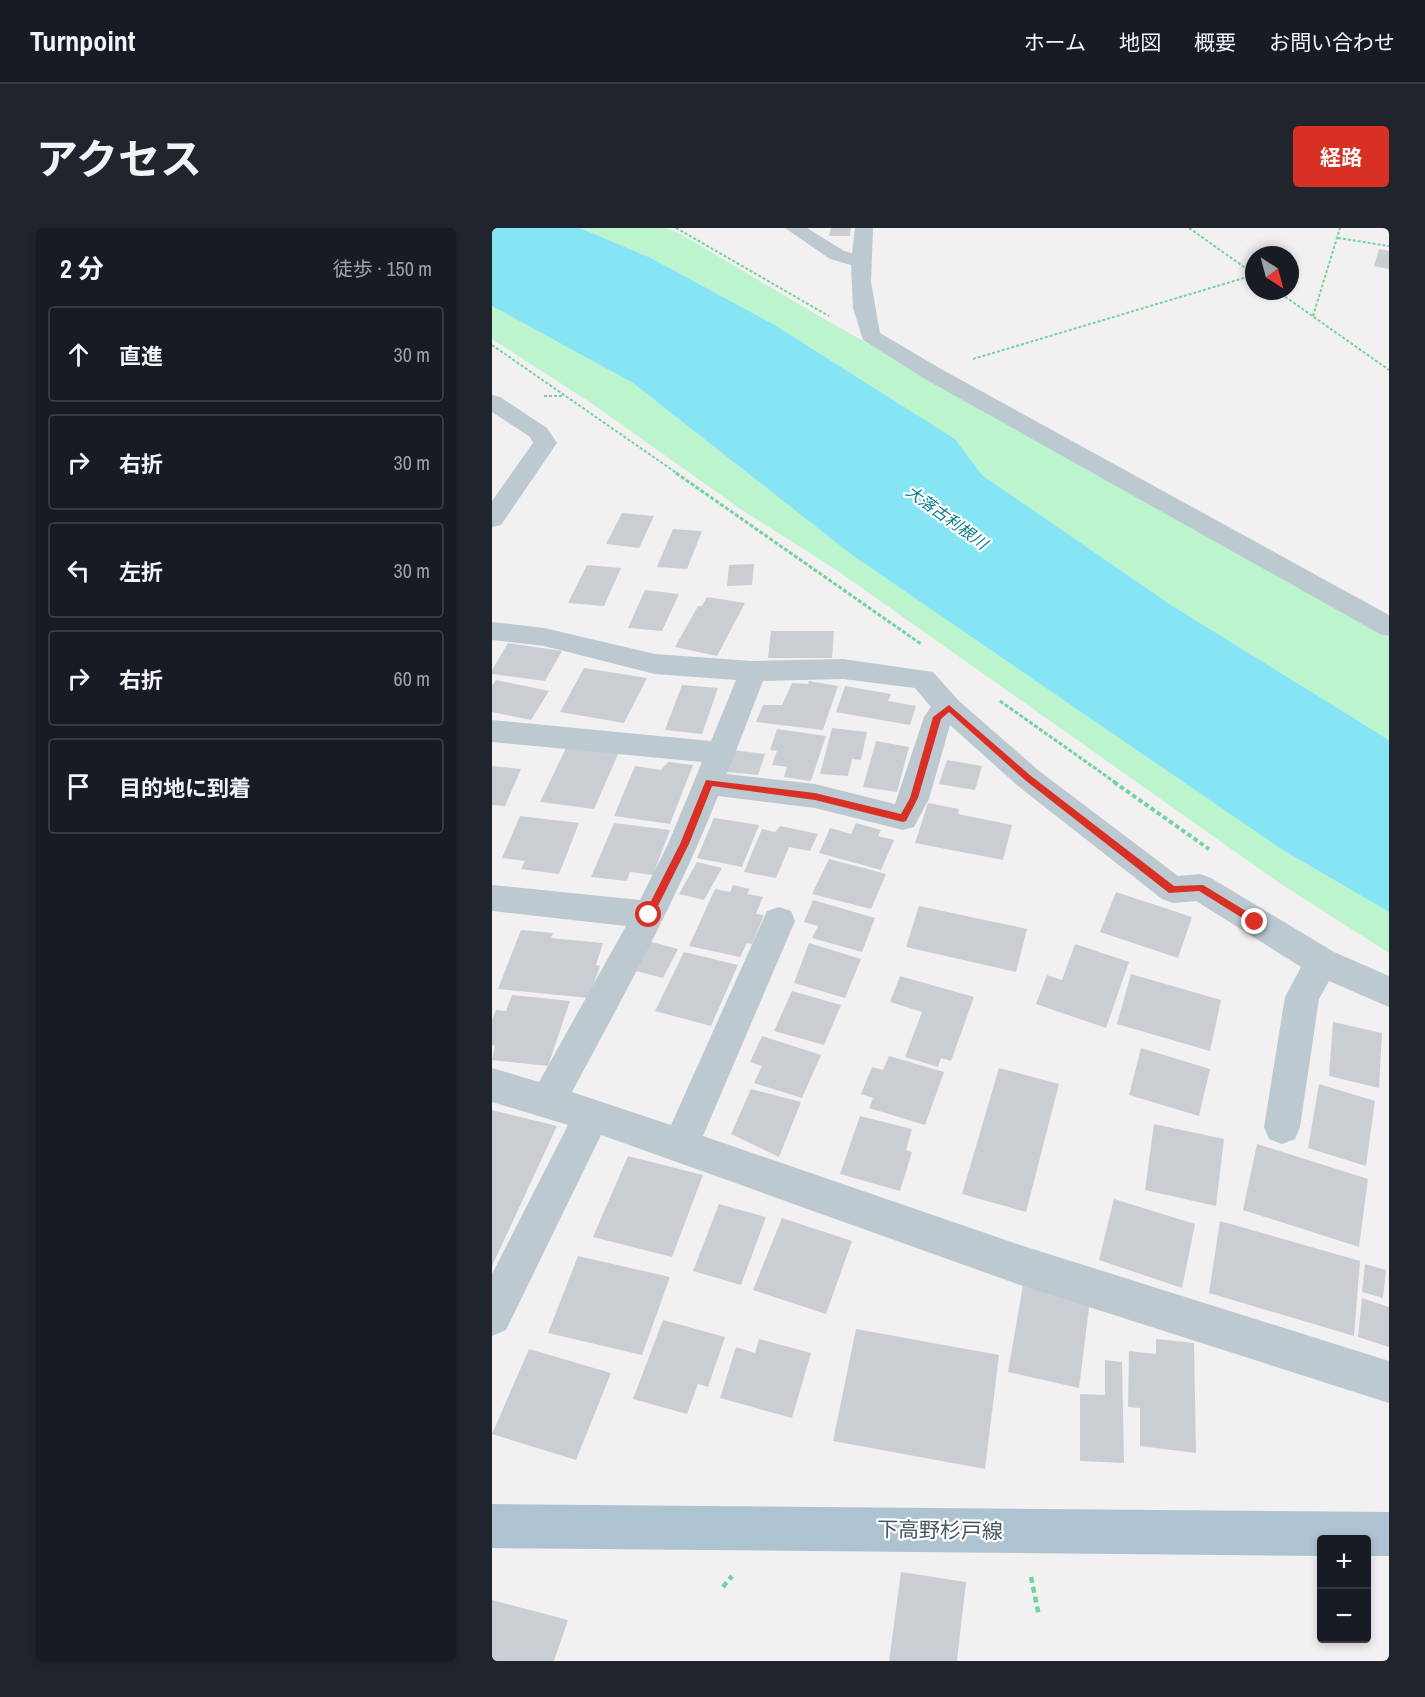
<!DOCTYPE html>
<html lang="ja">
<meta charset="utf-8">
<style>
body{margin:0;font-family:"Archivo Narrow","Noto Sans JP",sans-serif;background:#20242c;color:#f1f3f6}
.controls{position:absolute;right:18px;bottom:18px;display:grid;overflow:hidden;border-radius:6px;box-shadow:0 3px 9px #0003}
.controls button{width:54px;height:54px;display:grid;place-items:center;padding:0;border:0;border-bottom:2px solid #363941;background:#171b24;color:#f1f3f6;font:30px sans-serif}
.compass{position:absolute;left:753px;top:18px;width:54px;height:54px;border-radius:50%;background:#171b24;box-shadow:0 3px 9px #0003;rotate:144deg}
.stop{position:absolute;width:18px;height:18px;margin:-14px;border:4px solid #d93025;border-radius:50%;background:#fff}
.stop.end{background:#d93025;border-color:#fff;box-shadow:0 2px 6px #0008}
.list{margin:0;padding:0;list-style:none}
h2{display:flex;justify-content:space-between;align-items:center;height:78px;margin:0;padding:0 24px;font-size:26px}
h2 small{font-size:20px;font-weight:400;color:#9ea1a6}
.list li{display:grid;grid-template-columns:39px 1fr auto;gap:18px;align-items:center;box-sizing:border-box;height:96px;margin:0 12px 12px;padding:0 12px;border:2px solid #363941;border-radius:6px}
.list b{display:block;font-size:22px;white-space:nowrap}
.list em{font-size:20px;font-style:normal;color:#9ea1a6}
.icon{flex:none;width:33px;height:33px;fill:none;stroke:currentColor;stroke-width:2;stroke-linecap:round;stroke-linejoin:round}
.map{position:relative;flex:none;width:897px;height:1433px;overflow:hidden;border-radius:6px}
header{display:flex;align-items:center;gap:36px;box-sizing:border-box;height:84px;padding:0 30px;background:#171b24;border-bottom:2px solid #363941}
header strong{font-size:28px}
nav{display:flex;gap:33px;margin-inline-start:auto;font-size:21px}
.intro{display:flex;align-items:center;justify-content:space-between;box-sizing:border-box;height:144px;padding:0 36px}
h1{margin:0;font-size:42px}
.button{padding:15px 27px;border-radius:6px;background:#d93025;color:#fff;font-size:21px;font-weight:700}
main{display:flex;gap:36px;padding:0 36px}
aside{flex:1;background:#171b24;border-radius:6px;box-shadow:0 3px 9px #0003}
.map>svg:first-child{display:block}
.green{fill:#bcf4cd}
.water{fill:#85e5f4}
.building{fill:#caced3}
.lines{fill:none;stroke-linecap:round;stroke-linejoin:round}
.path-far3{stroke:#70d59c;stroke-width:2;stroke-dasharray:3 2;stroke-linecap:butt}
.path-far2{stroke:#70d59c;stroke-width:3;stroke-dasharray:4 2;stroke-linecap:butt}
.path-far1{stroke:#70d59c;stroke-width:4;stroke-dasharray:4.5 3;stroke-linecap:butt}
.path{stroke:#70d59c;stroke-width:4.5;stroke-dasharray:6 4;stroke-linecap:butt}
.minor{fill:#bdc9d1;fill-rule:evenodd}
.major{fill:#aec3d2;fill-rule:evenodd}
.route{fill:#d93025}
.labels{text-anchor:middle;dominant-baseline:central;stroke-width:4.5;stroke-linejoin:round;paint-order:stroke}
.far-water-label{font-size:16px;font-style:italic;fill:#047c8f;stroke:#fff}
.near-street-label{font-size:21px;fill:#465660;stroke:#fff}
</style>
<header>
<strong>Turnpoint</strong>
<nav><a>ホーム</a><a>地図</a><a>概要</a><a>お問い合わせ</a></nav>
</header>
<div class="intro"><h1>アクセス</h1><a class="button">経路</a></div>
<main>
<aside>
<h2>2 分<small>徒歩 · 150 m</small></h2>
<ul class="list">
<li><svg class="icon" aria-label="ahead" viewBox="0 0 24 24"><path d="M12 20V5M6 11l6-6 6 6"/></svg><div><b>直進</b></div><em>30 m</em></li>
<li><svg class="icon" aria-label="right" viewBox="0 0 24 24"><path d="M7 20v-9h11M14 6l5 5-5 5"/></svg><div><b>右折</b></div><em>30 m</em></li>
<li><svg class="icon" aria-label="left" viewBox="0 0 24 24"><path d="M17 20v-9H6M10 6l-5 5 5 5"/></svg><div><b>左折</b></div><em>30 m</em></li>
<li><svg class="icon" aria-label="right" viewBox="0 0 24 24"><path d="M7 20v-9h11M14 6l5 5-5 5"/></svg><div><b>右折</b></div><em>60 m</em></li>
<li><svg class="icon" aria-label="arrive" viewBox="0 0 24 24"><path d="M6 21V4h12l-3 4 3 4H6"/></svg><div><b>目的地に到着</b></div></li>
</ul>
</aside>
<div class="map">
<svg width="897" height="1433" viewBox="0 0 897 1433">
<rect width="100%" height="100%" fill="#f3f0f1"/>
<g class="green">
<polygon points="88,0 174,0 187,5 332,91 897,407 897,512 679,377 490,247 463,211 281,96 159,30"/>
<polygon points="0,78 141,155 360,327 789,621 897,684 897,725 789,656 343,341 250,282 99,175 0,111"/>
</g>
<polygon class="water" points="0,0 88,0 159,30 281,96 463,211 490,247 679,377 897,512 897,684 789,621 360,327 141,155 0,78"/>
<g class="building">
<polygon points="339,0 359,0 358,8 337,8"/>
<polygon points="887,21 897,23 897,41 882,38"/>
<polygon points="130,285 162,288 147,320 114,316"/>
<polygon points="181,301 210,303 195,341 165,339"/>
<polygon points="262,336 260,357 235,358 237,337"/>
<polygon points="95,337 129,340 112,378 76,375"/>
<polygon points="153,362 187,366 170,403 136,400"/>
<polygon points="215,369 253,375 225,428 183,419 206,378 210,378"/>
<polygon points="279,403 342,403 340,430 276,430"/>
<polygon points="16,415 70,423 53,453 0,446 0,442"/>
<polygon points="92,440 155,450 132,495 68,484"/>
<polygon points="4,452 57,463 39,492 0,484 0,458"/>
<polygon points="317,453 346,458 331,502 264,494 271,477 290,477 300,455 316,456"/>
<polygon points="190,457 226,460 210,506 173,502"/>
<polygon points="353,458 399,466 396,473 424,478 418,497 344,484"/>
<polygon points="340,500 375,504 369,532 360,531 356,548 328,546"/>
<polygon points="285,501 334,508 319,553 292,549 295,539 280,537 285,523 278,522"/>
<polygon points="384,513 417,519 405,564 371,559"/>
<polygon points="75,518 127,524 102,581 48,574"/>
<polygon points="241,522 273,526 266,547 234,544"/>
<polygon points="455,532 490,538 483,562 447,556"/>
<polygon points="176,534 201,537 178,596 122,588 143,538 169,542"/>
<polygon points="0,538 29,541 13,578 0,577"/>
<polygon points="436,575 467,581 466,586 520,597 511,632 423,615"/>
<polygon points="28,588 87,595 67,646 29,641 33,633 10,630"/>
<polygon points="222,590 267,597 250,639 205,630"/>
<polygon points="122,595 178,602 161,647 138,644 135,653 99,649"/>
<polygon points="364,595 389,602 386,608 402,612 389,642 327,625 338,600 359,606"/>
<polygon points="288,598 326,606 318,623 297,619 284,650 252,644 270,601 283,604"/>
<polygon points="337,631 394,646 379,681 320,666"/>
<polygon points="205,634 230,640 212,672 187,666"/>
<polygon points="241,657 258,661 255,666 271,669 264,686 272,687 260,716 255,715 248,729 197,718 223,661 238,664"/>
<polygon points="624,664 700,689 686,730 608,704"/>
<polygon points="321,672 383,690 370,724 320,710 326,698 312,694"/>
<polygon points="427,678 535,701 524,744 414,719"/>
<polygon points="29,702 61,705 59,710 111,715 104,737 108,738 97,770 6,761"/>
<polygon points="156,713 186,721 171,750 140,742"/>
<polygon points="317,715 369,731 353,770 302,755"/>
<polygon points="583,716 637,734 614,800 544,776 555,747 570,752"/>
<polygon points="192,724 246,737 219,798 163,783"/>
<polygon points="639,746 729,772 718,823 625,796"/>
<polygon points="408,748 482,769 459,833 449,830 446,839 413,829 430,784 398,774"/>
<polygon points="300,763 349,777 332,817 282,803"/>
<polygon points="20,767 78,773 56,838 0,832 3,818 0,817 0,792 4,782 14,783"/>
<polygon points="841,794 890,805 887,860 837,848"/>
<polygon points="270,808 329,827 310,870 262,855 270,838 258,834"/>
<polygon points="649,820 718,841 707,888 637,867"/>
<polygon points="397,828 452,844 433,897 377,880 381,870 369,866 380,839 391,842"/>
<polygon points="507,840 567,856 534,984 470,966"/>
<polygon points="827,856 883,873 874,938 816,920"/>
<polygon points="259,861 309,874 287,929 239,906"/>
<polygon points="0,882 65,898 0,1038"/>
<polygon points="368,888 420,901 414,922 420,924 408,963 348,946"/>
<polygon points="662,896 732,911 724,978 653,962"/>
<polygon points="765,916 876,951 867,1019 751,982"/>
<polygon points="136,928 211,947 180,1029 101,1009"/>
<polygon points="622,971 703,996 690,1060 607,1032"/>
<polygon points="227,976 274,989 249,1057 201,1043"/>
<polygon points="290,990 360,1013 334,1086 261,1062"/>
<polygon points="728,993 868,1033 862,1108 717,1065"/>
<polygon points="86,1028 178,1049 150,1127 56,1105"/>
<polygon points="873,1036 894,1042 891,1070 870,1064"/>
<polygon points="531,1057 598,1072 587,1160 516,1144"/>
<polygon points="870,1070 897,1079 897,1119 866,1109"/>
<polygon points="171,1092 233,1109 216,1159 206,1156 195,1186 141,1171"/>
<polygon points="364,1101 507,1127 493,1241 341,1213"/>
<polygon points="267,1111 319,1125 300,1190 228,1170 244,1119 263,1125"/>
<polygon points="664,1111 702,1115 704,1225 648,1218 648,1180 636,1179 637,1123 664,1126"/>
<polygon points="37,1121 119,1145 84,1232 0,1206"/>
<polygon points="613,1132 630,1134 632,1235 588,1233 588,1166 613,1167"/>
<polygon points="409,1344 474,1354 465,1433 397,1433"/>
<polygon points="0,1372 76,1392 62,1433 0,1433"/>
</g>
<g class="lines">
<g class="path-far3">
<polyline points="184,0 337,88"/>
<polyline points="697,0 762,46"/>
<polyline points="846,10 897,18"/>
<polyline points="785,63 897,142"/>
<polyline points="821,88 848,0"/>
<polyline points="0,117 186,246"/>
<polyline points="481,131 762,47"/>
<polyline points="52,168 71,168"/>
</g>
<g class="path-far2">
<polyline points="184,245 429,416"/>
<polyline points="508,473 624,555"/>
</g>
<polyline class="path-far1" points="622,554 717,621"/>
<g class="path">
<polyline points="539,1349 547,1388"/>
<polyline points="231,1359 240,1348"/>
</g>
<g class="minor">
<polygon points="293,0 315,0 352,23 360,25 363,0 381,0 379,54 388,105 449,141 897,387 897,408 888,406 433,151 371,112 361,80 359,37 338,31"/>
<polygon points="0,167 8,169 55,200 65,215 9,297 0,299 0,273 41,215 38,209 0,184"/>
<path d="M0,394L52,400L163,426L261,433L351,431L441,444L467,473L546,542L686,648L708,646L719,650L842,724L897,748V779L837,753L827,771L808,899L803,911L790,916L777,911L772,899L793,769L809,739L704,673L681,675L670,671L526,558L458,497L437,571L422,599L411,602L323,580L226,568C186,670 132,767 80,864L179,897L275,683L287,679L299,683L303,693L211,908L528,1017L897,1133V1175L528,1057L109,907L14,1102L0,1108V1046L76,897L0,874V840L47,854L134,698L0,683V657L148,672L176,616L210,534L0,514V492L219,513L244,452L163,446L52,418L0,412ZM351,451L423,460L439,479L432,489L403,576L323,556L235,546L271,453Z"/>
</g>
<polygon class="major" points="0,1276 897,1284 897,1328 874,1328 874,1312 830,1312 830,1328 0,1320"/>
</g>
<polygon class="route" points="457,477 539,548 682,658 711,657 767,691 767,696 760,696 707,663 677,665 533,552 457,484 449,491 426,570 414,593 411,594 323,572 220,558 197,616 160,690 154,690 152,687 188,616 214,552 323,565 409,586 418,570 441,489"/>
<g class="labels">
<g class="far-water-label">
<text transform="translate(455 289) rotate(36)">大落古利根川</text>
</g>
<g class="near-street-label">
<text transform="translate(448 1302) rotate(1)">下高野杉戸線</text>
</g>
</g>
</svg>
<div class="controls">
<button>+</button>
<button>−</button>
</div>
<svg class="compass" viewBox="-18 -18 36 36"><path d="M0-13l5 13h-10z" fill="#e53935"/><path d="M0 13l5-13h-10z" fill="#9ea1a6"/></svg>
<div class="stop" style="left:157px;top:687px"></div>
<div class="stop end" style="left:763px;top:694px"></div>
</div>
</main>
